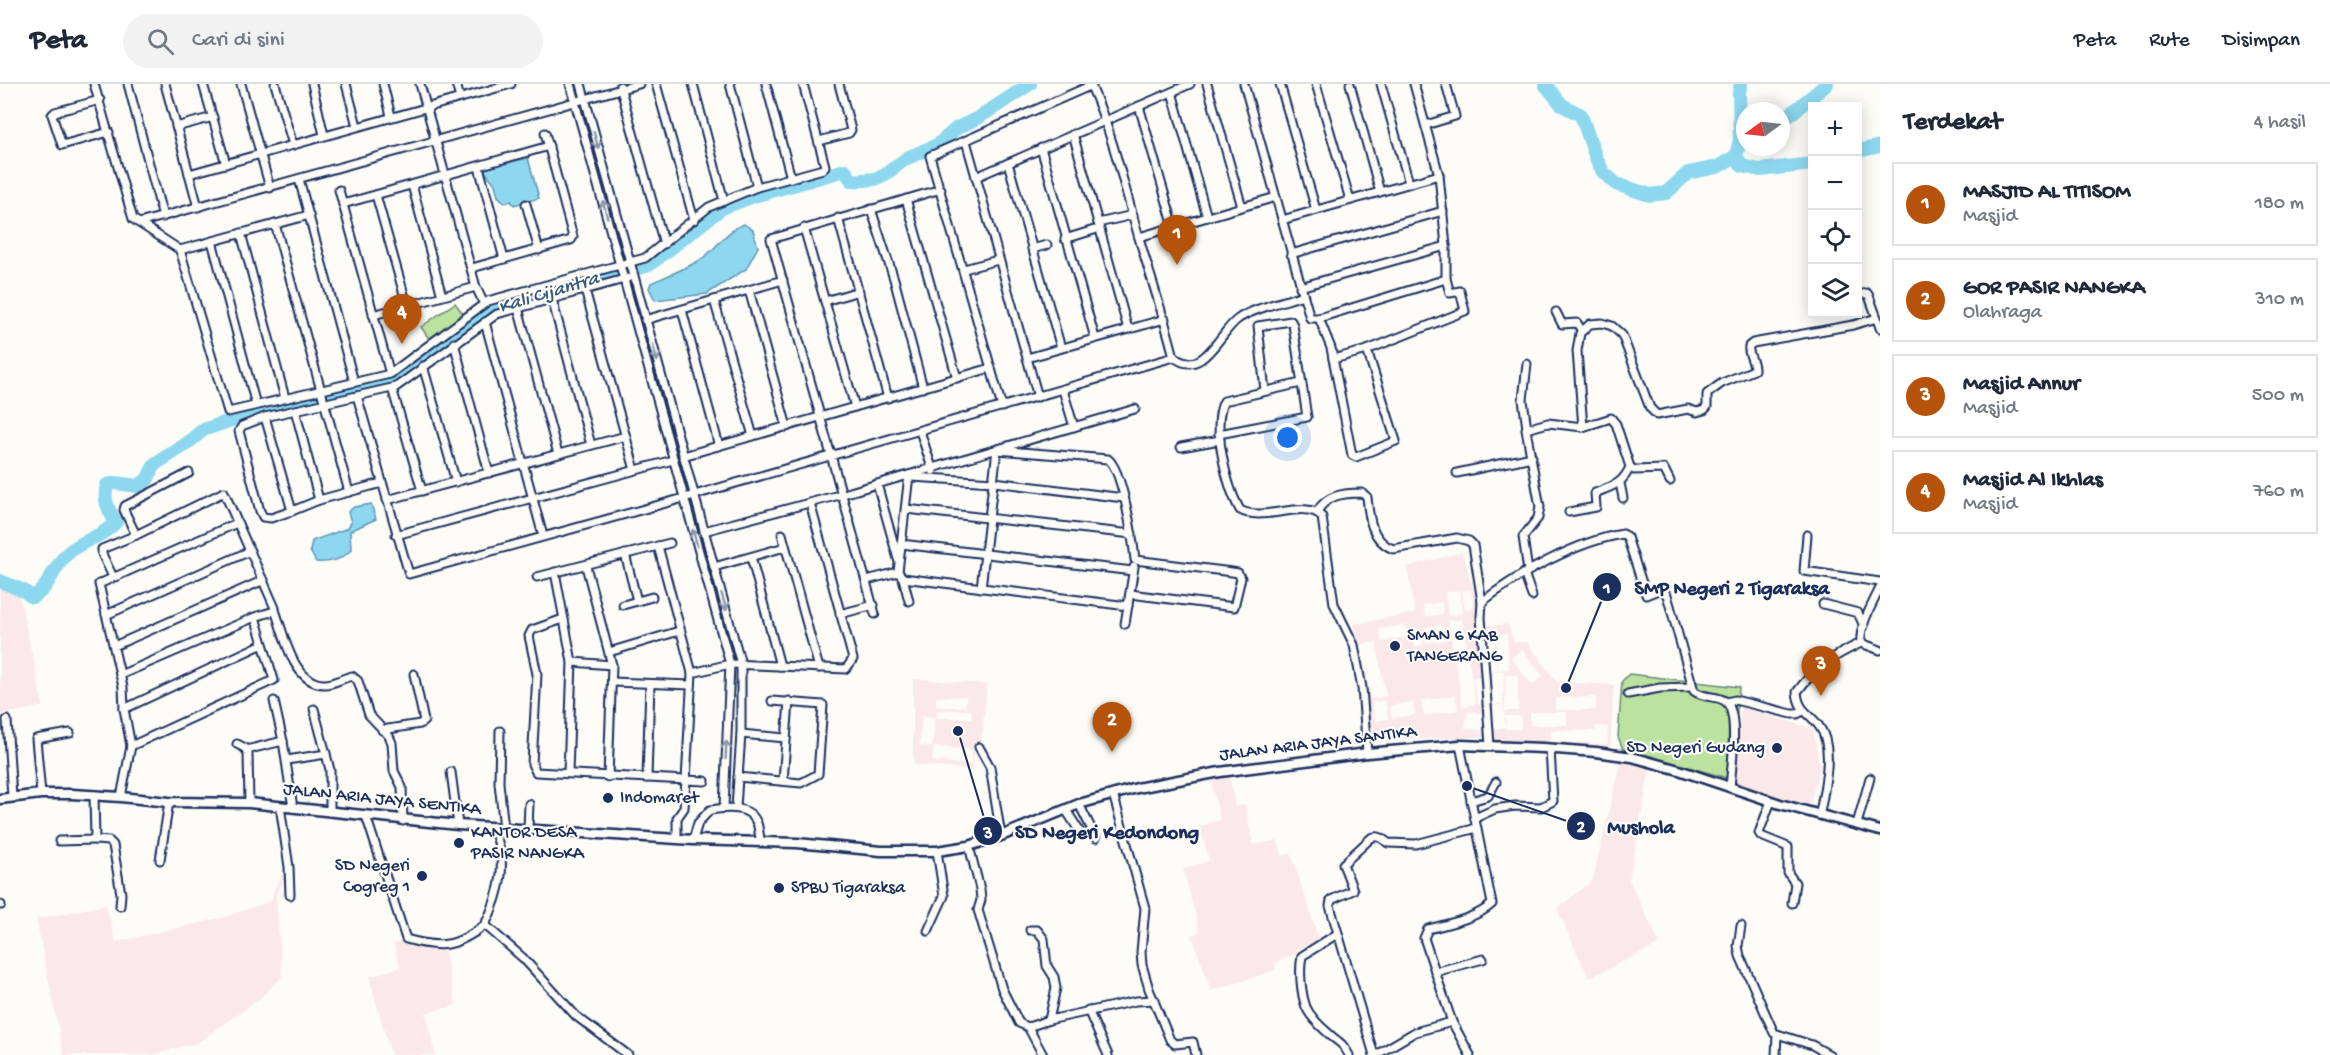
<!DOCTYPE html>
<html lang="id">
<meta charset="utf-8">
<style>
body{margin:0;font-family:"Gochi Hand",sans-serif;background:#f2f2f3;color:#1f2937}
.controls{position:absolute;right:18px;top:18px;display:grid;overflow:hidden;border-radius:0px;box-shadow:0 3px 15px #0003}
.controls button{width:54px;height:54px;display:grid;place-items:center;padding:0;border:0;border-bottom:2px solid #e0e1e3;background:#fff;color:#1f2937;font:30px sans-serif}
.compass{position:absolute;left:1736px;top:18px;width:54px;height:54px;border-radius:50%;background:#fff;box-shadow:0 3px 15px #0003;rotate:255deg}
.you{position:absolute;left:1288px;top:354px;width:21px;height:21px;margin:-15px;border:4px solid #fff;border-radius:50%;background:#1a73e8;box-shadow:0 0 0 9px #1a73e833}
.badge{display:grid;place-items:center;width:39px;height:39px;border-radius:50%;background:#b45309;color:#fff;font-size:20px;font-weight:700}
.pin{position:absolute;translate:-50% -50px;filter:drop-shadow(0 2px 3px #0008)}
.pin::after{content:'';position:absolute;top:32px;width:21px;height:18px;background:inherit;clip-path:polygon(0 0,100% 0,50% 100%)}
.list{margin:0;padding:0;list-style:none}
h2{display:flex;justify-content:space-between;align-items:center;height:78px;margin:0;padding:0 24px;font-size:26px}
h2 small{font-size:20px;font-weight:400;color:#747a83}
.list li{display:grid;grid-template-columns:39px 1fr auto;gap:18px;align-items:center;box-sizing:border-box;height:84px;margin:0 12px 12px;padding:0 12px;border:2px solid #e0e1e3;border-radius:0px}
.list b{display:block;font-size:22px;white-space:nowrap}
.list p{margin:0;font-size:20px;white-space:nowrap;color:#747a83}
.list em{font-size:20px;font-style:normal;color:#747a83}
.icon{flex:none;width:33px;height:33px;fill:none;stroke:currentColor;stroke-width:2;stroke-linecap:round;stroke-linejoin:round}
.map{position:relative;flex:none;width:1880px;height:971px;overflow:hidden}
header{display:flex;align-items:center;gap:36px;box-sizing:border-box;height:84px;padding:0 30px;background:#fff;border-bottom:2px solid #e0e1e3}
header strong{font-size:28px}
nav{display:flex;gap:33px;margin-inline-start:auto;font-size:21px}
.search{width:420px;height:54px;background:#f2f2f3;display:flex;align-items:center;gap:15px;box-sizing:border-box;padding:0 21px;border-radius:33px;color:#747a83;font-size:22px}
main{display:flex}
aside{flex:1;background:#fff}
.map>svg:first-child{display:block}
.built{fill:#fbe9ea;fill-rule:evenodd}
.green{fill:#bbe29e;stroke:#6b887e;stroke-width:1.5}
.water{fill:#8ed8ef;stroke:#6094b5;stroke-width:1.5}
.lines{fill:none;stroke-linecap:round;stroke-linejoin:round}
.river{stroke:#8ed8ef;stroke-width:14}
.minor-casing{stroke:#1b2f5e;stroke-width:11}
.tertiary-casing{stroke:#1b2f5e;stroke-width:13}
.minor{stroke:#fdfcf7;stroke-width:7}
.tertiary{stroke:#fdfcf7;stroke-width:8}
.oneway{stroke:#8c96aa}
.poi-dot{fill:#1b2f5e;stroke:#fdfcf7;stroke-width:2}
.labels{text-anchor:middle;dominant-baseline:central;stroke-width:4.5;stroke-linejoin:round;paint-order:stroke}
.poi-label{font-size:18px;fill:#1b2f5e;stroke:#fdfcf7;text-anchor:start}
.street-label{font-size:18px;fill:#1b2f5e;stroke:#fdfcf7}
.water-label{font-size:20px;font-style:italic;fill:#385982;stroke:#fdfcf7}
.leader{fill:none;stroke:#1b2f5e;stroke-width:2}
.callout-dot{fill:#1b2f5e;stroke:#fdfcf7;stroke-width:2}
.mark-label{font-size:18px;text-anchor:middle;font-weight:bold;fill:#fff}
.callout-label{font-size:20px;text-anchor:middle;font-weight:bold;fill:#1b2f5e;stroke:#fdfcf7;stroke-width:4.5;stroke-linejoin:round;paint-order:stroke}
</style>
<header>
<strong>Peta</strong>
<div class="search"><svg class="icon" aria-label="search" viewBox="0 0 24 24"><circle cx="10" cy="10" r="6"/><path d="M15 15l6 6"/></svg>Cari di sini</div>
<nav><a>Peta</a><a>Rute</a><a>Disimpan</a></nav>
</header>
<main>
<div class="map">
<svg width="1880" height="971" viewBox="0 0 1880 971">
<rect width="100%" height="100%" fill="#fdfcf7"/>
<filter id="ink" filterUnits="userSpaceOnUse"><feTurbulence type="fractalNoise" baseFrequency=".0167" numOctaves="2"/><feDisplacementMap in="SourceGraphic" scale="12" xChannelSelector="R" yChannelSelector="G"/><feConvolveMatrix kernelMatrix="1 2 1 2 8 2 1 2 1" color-interpolation-filters="sRGB"/></filter>
<g filter="url(#ink)">
<g class="built">
<path d="M1462,468L1478,518L1477,546L1482,584L1479,543L1508,540L1513,558H1527L1557,598L1614,601L1610,665L1491,658L1486,653L1372,656L1354,540L1415,529L1407,483ZM1460,506L1463,529L1448,532L1445,508ZM1471,506L1474,524L1465,525L1462,507ZM1442,518L1443,530L1425,533L1423,521ZM1462,535L1476,620L1463,623L1448,537ZM1405,541L1407,553L1381,558L1379,545ZM1442,541L1445,556L1426,558L1424,543ZM1422,546L1424,561L1414,563L1412,547ZM1494,549L1497,586L1488,587L1485,550ZM1507,550L1509,585L1498,586L1496,551ZM1376,558L1386,612L1371,615L1360,561ZM1522,565L1543,592L1532,601L1511,574ZM1492,587H1504L1503,620H1492ZM1505,591H1518V627H1505ZM1481,593L1486,620L1478,621L1473,594ZM1455,611L1458,626L1424,632L1421,617ZM1596,613V626H1555V614ZM1385,616L1388,635L1375,637L1372,618ZM1413,618L1415,631L1392,634L1390,622ZM1503,620L1506,643L1495,645L1492,622ZM1468,627L1485,630L1482,647L1465,644ZM1567,628V641H1530V628ZM1506,632H1521V645H1506ZM1596,642L1608,643L1607,660L1551,658V646L1596,647Z"/>
<polygon points="0,499 12,503 19,511 43,622 0,631"/>
<path d="M913,595L987,600L981,661L975,664L972,686L915,681L913,672ZM966,612V623H936V613ZM937,626H971V634H937ZM922,632L935,633L932,663L919,662ZM934,663L972,666L970,681L932,677Z"/>
<polygon points="1741,623 1813,645 1820,684 1808,726 1734,704"/>
<polygon points="1623,667 1652,674 1629,796 1660,860 1589,894 1557,825 1593,796"/>
<polygon points="1228,684 1235,722 1245,721 1253,761 1278,756 1282,772 1291,769 1319,856 1297,865 1298,869 1274,879 1276,886 1211,907 1192,851 1200,848 1183,785 1209,777 1200,742 1220,736 1209,686"/>
<polygon points="277,718 281,718 292,781 276,811 282,893 258,916 197,959 151,971 64,971 36,835 106,821 116,858 225,833 271,817 274,805 287,783"/>
<polygon points="406,855 443,861 456,921 426,929 435,971 391,971 369,893 400,883 394,860"/>
</g>
<g class="green">
<polygon points="455,219 464,231 429,255 421,243"/>
<polygon points="1629,590 1739,603 1731,695 1623,665 1618,653 1622,597"/>
</g>
<g class="water">
<polygon points="528,74 539,114 514,121 511,117 505,119 498,112 495,100 483,85"/>
<path d="M744,140L753,146L758,163L746,185L707,210L655,216L649,204L651,199C667,192 685,185 700,176C717,165 725,147 744,140Z"/>
<path d="M371,420L376,435L350,447L351,466C341,476 331,479 316,478L310,467L312,457L348,444L351,438L348,428L354,423Z"/>
</g>
<g class="lines">
<g class="river">
<polyline points="1545,0 1562,21 1581,31 1596,74 1603,88 1616,100 1650,111 1666,109 1688,89 1717,83 1736,72 1742,82 1760,86 1812,80"/>
<polyline points="1781,38 1827,0"/>
<polyline points="1858,67 1880,62"/>
<polyline points="1736,72 1740,56 1739,8 1741,0"/>
<path d="M0,497L24,507L32,513C50,505 53,482 68,469C82,456 103,453 116,438C108,426 103,415 107,401L115,399L138,402L147,396L155,380L185,361L203,346L235,335L396,296L470,238L500,223L649,181L722,124L754,112L845,86L852,97L875,95L887,89L907,74L937,61L957,44L978,34L1030,0"/>
</g>
<g class="minor-casing">
<g id="minor">
<polyline points="94,0 133,135 180,166 309,131"/>
<polyline points="128,0 163,133"/>
<polyline points="165,0 198,123"/>
<polyline points="203,0 226,80"/>
<polyline points="241,0 270,104"/>
<polyline points="275,0 293,61"/>
<polyline points="312,0 324,51"/>
<polyline points="346,0 357,42"/>
<polyline points="383,0 391,32"/>
<polyline points="420,0 476,203 484,220"/>
<polyline points="456,0 460,14"/>
<polyline points="570,0 730,580 724,724"/>
<polyline points="581,0 741,580 741,650 736,724"/>
<polyline points="656,0 694,136"/>
<polyline points="693,0 724,117"/>
<polyline points="730,0 757,103"/>
<polyline points="766,0 791,94"/>
<polyline points="1207,0 1242,123"/>
<polyline points="1244,0 1310,234 1319,234 1446,195"/>
<polyline points="1280,0 1316,126"/>
<polyline points="1316,0 1350,116"/>
<polyline points="1350,0 1380,108"/>
<polyline points="1381,0 1409,99"/>
<polyline points="620,2 664,160"/>
<polyline points="1172,8 1207,133"/>
<polyline points="100,16 55,28 52,31 62,61 109,48"/>
<polyline points="1139,22 1174,143"/>
<polyline points="1426,41 1455,32 1446,0"/>
<polyline points="176,43 213,33"/>
<polyline points="1073,50 1128,245"/>
<polyline points="819,57 849,49 851,46 839,0"/>
<polyline points="966,57 1038,313"/>
<polyline points="1041,64 1095,254"/>
<polyline points="1008,79 1061,264"/>
<polyline points="479,83 504,175"/>
<polyline points="189,90 511,0"/>
<polyline points="976,93 1190,0"/>
<polyline points="299,95 354,298"/>
<polyline points="412,101 442,212"/>
<polyline points="339,106 390,290"/>
<polyline points="376,111 407,221"/>
<polyline points="906,115 957,294"/>
<polyline points="343,120 549,62"/>
<polyline points="526,120 539,166"/>
<polyline points="871,125 894,195 923,304"/>
<polyline points="838,134 888,314"/>
<polyline points="1282,136 1439,91"/>
<polyline points="139,139 639,0"/>
<polyline points="1098,139 1133,131"/>
<polyline points="275,140 349,408"/>
<polyline points="804,144 855,323"/>
<polyline points="241,149 285,314"/>
<polyline points="1139,153 1276,113"/>
<polyline points="1065,155 1094,146"/>
<polyline points="212,157 256,321"/>
<polyline points="1032,165 1047,161"/>
<polyline points="180,166 228,328 390,290 488,217 645,174 709,123 757,103 823,85 825,82 803,0"/>
<polyline points="1291,170 1443,127"/>
<polyline points="472,184 571,156 573,153 545,49"/>
<polyline points="964,185 998,176"/>
<polyline points="1300,203 1446,162"/>
<polyline points="585,206 635,386"/>
<polyline points="749,206 787,343"/>
<polyline points="1858,211 1867,209 1869,212 1877,234"/>
<polyline points="552,215 591,361"/>
<polyline points="714,216 753,352"/>
<polyline points="825,217 859,207"/>
<polyline points="518,224 558,370"/>
<polyline points="682,226 719,362"/>
<polyline points="1556,228 1562,240 1577,239 1582,247"/>
<polyline points="373,231 476,203"/>
<polyline points="1319,234 1331,264 1352,371 1356,373 1396,357 1367,266"/>
<polyline points="645,236 783,196"/>
<polyline points="485,238 543,452"/>
<polyline points="454,259 489,389"/>
<path d="M1174,273C1203,296 1220,247 1238,235C1251,225 1286,217 1303,211"/>
<polyline points="1027,274 1165,235"/>
<polyline points="1333,275 1367,266 1465,227 1460,207 1450,209 1446,195 1446,162 1439,91 1414,0"/>
<polyline points="1527,280 1523,316 1527,344"/>
<polyline points="423,282 456,398"/>
<path d="M1301,299L1224,317C1211,341 1227,403 1240,426C1263,439 1307,414 1322,433L1334,520L1354,561L1362,604L1367,669"/>
<polyline points="392,304 422,407"/>
<polyline points="1063,306 1074,343"/>
<path d="M357,312L409,490L684,414L1174,273C1164,233 1151,194 1139,154C1124,102 1113,51 1091,2"/>
<polyline points="1002,323 930,72 1092,1"/>
<polyline points="295,326 319,416"/>
<polyline points="265,333 242,342 239,347 260,427 263,433 271,434 292,427"/>
<path d="M1583,343L1577,267L1580,249L1590,240L1602,239L1612,242L1622,251L1650,324L1657,331L1688,325L1697,328L1704,326L1707,323V310L1722,299L1754,286C1755,277 1747,271 1749,262L1753,259L1853,241L1877,234L1880,244"/>
<polyline points="920,347 933,387"/>
<polyline points="1219,350 1307,333 1293,241 1291,237 1258,242 1265,307"/>
<polyline points="1181,363 1220,356"/>
<path d="M997,366L1108,375C1123,387 1133,456 1135,476L1232,488L1238,489L1241,494L1234,523L1130,510"/>
<polyline points="683,372 991,284"/>
<polyline points="1630,383 1634,386 1664,385 1670,397"/>
<polyline points="1457,389 1532,373"/>
<polyline points="911,393 994,398 1124,414"/>
<polyline points="382,399 319,416 292,427 265,333 396,303 497,230 628,194"/>
<polyline points="1620,399 1623,414"/>
<polyline points="877,400 898,475"/>
<polyline points="387,416 626,352"/>
<polyline points="906,425 1132,450"/>
<path d="M1317,428C1326,411 1343,409 1362,409L1367,413C1369,434 1371,456 1393,465L1457,454L1469,457L1473,461L1482,518"/>
<polyline points="704,447 843,410 1135,325"/>
<polyline points="782,450 819,584"/>
<polyline points="396,451 673,376"/>
<polyline points="1807,451 1804,487 1880,498"/>
<polyline points="901,460 1133,487"/>
<polyline points="658,462 670,459"/>
<polyline points="625,470 637,517"/>
<polyline points="751,473 780,582"/>
<polyline points="586,482 612,581 608,693"/>
<polyline points="714,483 785,463"/>
<path d="M1528,487L1523,453L1538,434L1540,423L1526,345L1548,339L1583,343L1611,334L1616,340L1630,383C1622,401 1612,402 1595,409L1596,423L1569,428"/>
<polyline points="555,488 572,578 568,689"/>
<polyline points="898,488 903,494 1128,522"/>
<polyline points="1524,489 1532,512"/>
<polyline points="113,493 102,470 102,465 136,451 124,426 125,422 189,389"/>
<polyline points="537,493 658,462 692,589 730,580 846,585 853,575 810,419"/>
<polyline points="903,494 909,517"/>
<polyline points="867,496 898,488 909,391"/>
<polyline points="981,504 997,365"/>
<polyline points="1823,520 1858,529 1864,542"/>
<polyline points="623,521 652,513"/>
<path d="M275,526C284,550 293,601 325,600C333,600 343,594 352,592L358,597L369,631L389,652L392,659L394,687L402,703L403,737"/>
<polyline points="840,530 874,521"/>
<polyline points="875,530 771,155 941,105"/>
<polyline points="106,531 250,467"/>
<polyline points="563,535 532,546 529,552 537,590 532,680 536,688 686,696 692,589"/>
<polyline points="1125,540 1134,483"/>
<path d="M1861,559C1859,542 1873,519 1880,504"/>
<polyline points="114,562 264,496"/>
<polyline points="609,568 679,547"/>
<polyline points="572,578 612,581"/>
<polyline points="120,591 255,533 274,527 275,524 224,408 136,451"/>
<polyline points="612,598 691,601"/>
<polyline points="1628,610 1660,604 1692,603"/>
<polyline points="274,617 283,657"/>
<polyline points="1726,618 1735,616 1792,630 1797,630 1803,627"/>
<polyline points="124,625 263,560"/>
<polyline points="7,636 12,713"/>
<polyline points="382,646 420,640 424,637 414,590"/>
<polyline points="500,647 499,699 504,744"/>
<polyline points="741,650 786,654"/>
<polyline points="237,660 245,664 248,669 249,719"/>
<path d="M1460,661L1492,820C1477,834 1448,840 1428,845L1424,854L1452,938L1470,971"/>
<polyline points="131,662 274,596 255,533"/>
<path d="M1490,662L1481,533L1482,518C1518,490 1577,457 1623,450L1627,453L1646,511L1661,505L1667,511L1694,607C1705,615 1716,611 1725,617C1740,627 1731,687 1730,704"/>
<polyline points="979,663 990,683 1001,752"/>
<polyline points="246,666 283,657 293,724"/>
<polyline points="326,670 330,686 330,728"/>
<polyline points="287,676 326,670 314,625"/>
<polyline points="451,688 458,741"/>
<polyline points="738,693 801,699 818,690 823,621 772,617"/>
<polyline points="647,694 650,600"/>
<polyline points="783,697 789,617"/>
<polyline points="41,710 36,655 70,649"/>
<polyline points="1113,710 1145,824 1141,868 1142,881 1149,905 1170,956 1175,960 1193,958 1196,971"/>
<polyline points="94,711 95,756 109,757 113,761 121,810 120,822"/>
<polyline points="121,713 131,662 124,625 123,603 99,500 237,439"/>
<polyline points="1471,717 1488,712 1496,698"/>
<polyline points="1771,717 1759,749 1761,752 1788,763 1788,789 1795,799 1792,819"/>
<polyline points="1079,720 1096,754"/>
<polyline points="280,722 289,783 290,811"/>
<polyline points="1066,726 1080,748"/>
<path d="M1820,729C1824,705 1835,663 1819,642C1809,628 1799,628 1797,608C1814,584 1835,571 1861,559L1880,566"/>
<path d="M366,732L406,855C441,865 456,863 485,841L523,874L576,932L628,971"/>
<polyline points="1475,734 1495,725 1515,722 1541,723 1553,717 1550,665"/>
<polyline points="1857,740 1870,694"/>
<polyline points="528,745 529,720"/>
<polyline points="677,755 677,734 684,724 686,696 705,697"/>
<path d="M693,756L698,739L710,726C726,724 749,720 757,739C759,744 759,752 761,758"/>
<polyline points="59,757 95,756"/>
<polyline points="969,762 980,805 981,816 978,826 1002,905 1019,939 1028,943 1049,936 1056,904 1054,893 1047,882 1044,855 1037,846 1030,846"/>
<polyline points="160,776 169,718"/>
<polyline points="0,821 1,821"/>
<path d="M485,841C501,808 509,776 492,743"/>
<polyline points="1741,842 1738,862 1740,872 1774,949 1812,961 1830,971"/>
<polyline points="928,847 944,812 937,767"/>
<path d="M1337,850L1302,872C1299,886 1301,909 1306,923C1310,932 1320,942 1327,948C1338,959 1341,956 1349,971"/>
<polyline points="1435,888 1483,875"/>
<polyline points="1088,926 1108,971"/>
<polyline points="1049,936 1136,917 1155,916"/>
<polyline points="1028,943 1043,971"/>
<path d="M1374,971L1330,822L1331,816L1353,806L1343,780L1371,754C1379,751 1382,754 1388,759L1416,760L1477,744"/>
<polyline points="1376,971 1415,948 1452,938"/>
<polyline points="1776,971 1777,951"/>
</g>
</g>
<g class="tertiary-casing">
<polyline id="tertiary" points="0,715 41,710 72,710 121,713 169,718 249,719 458,741 693,756 797,759 881,767 937,767 969,762 1001,752 1079,720 1137,704 1220,688 1367,669 1460,661 1543,664 1596,668 1632,673 1679,686 1780,720 1880,747"/>
</g>
<use href="#minor" class="minor"/>
<use href="#tertiary" class="tertiary"/>
</g>
<defs><path id="oneway-shaft" d="M-6 0H5M1.5-3L5.5 0L1.5 3" fill="none" stroke-width="1.6" stroke-linecap="round" stroke-linejoin="round" transform="scale(1.5)"/></defs>
<g class="oneway">
<use href="#oneway-shaft" transform="translate(596 56) rotate(75)"/>
<use href="#oneway-shaft" transform="translate(605 125) rotate(-105)"/>
<use href="#oneway-shaft" transform="translate(655 269) rotate(75)"/>
<use href="#oneway-shaft" transform="translate(695 454) rotate(-106)"/>
<use href="#oneway-shaft" transform="translate(724 518) rotate(74)"/>
<use href="#oneway-shaft" transform="translate(726 666) rotate(-87)"/>
</g>
</g>
<g class="poi-dot">
<circle cx="1395" cy="562" r="6"/>
<circle cx="1777" cy="664" r="6"/>
<circle cx="608" cy="714" r="6"/>
<circle cx="459" cy="759" r="6"/>
<circle cx="422" cy="792" r="6"/>
<circle cx="779" cy="804" r="6"/>
</g>
<g class="labels">
<g class="poi-label">
<text x="1407" y="552">SMAN 6 KAB<tspan x="1407" dy="21">TANGERANG</tspan></text>
<text x="1765" y="664" text-anchor="end">SD Negeri Gudang</text>
<text x="620" y="714">Indomaret</text>
<text x="471" y="749">KANTOR DESA<tspan x="471" dy="21">PASIR NANGKA</tspan></text>
<text x="410" y="782" text-anchor="end">SD Negeri<tspan x="410" dy="21">Cogreg 1</tspan></text>
<text x="791" y="804">SPBU Tigaraksa</text>
</g>
<g class="street-label">
<text transform="translate(1318 660) rotate(-7)">JALAN ARIA JAYA SANTIKA</text>
<text transform="translate(382 716) rotate(6)">JALAN ARIA JAYA SENTIKA</text>
</g>
<g class="water-label">
<text transform="translate(549 210) rotate(-17)">Kali Cijantra</text>
</g>
</g>
<path class="leader" d="M1566 604L1607 503M1467 702L1581 742M958 647L988 747"/>
<g class="callout-dot">
<circle cx="1566" cy="604" r="6"/>
<circle cx="1467" cy="702" r="6"/>
<circle cx="958" cy="647" r="6"/>
<circle cx="1607" cy="503" r="15"/>
<circle cx="1581" cy="742" r="15"/>
<circle cx="988" cy="747" r="15"/>
</g>
<g class="mark-label">
<text x="1607" y="509">1</text>
<text x="1581" y="748">2</text>
<text x="988" y="754">3</text>
</g>
<g class="callout-label">
<text x="1732" y="510">SMP Negeri 2 Tigaraksa</text>
<text x="1641" y="749">Mushola</text>
<text x="1107" y="754">SD Negeri Kedondong</text>
</g>
</svg>
<div class="controls">
<button>+</button>
<button>−</button>
<button><svg class="icon" aria-label="locate" viewBox="0 0 24 24"><circle cx="12" cy="12" r="6"/><path d="M12 2v4M12 18v4M2 12h4M18 12h4"/></svg></button>
<button><svg class="icon" aria-label="layers" viewBox="0 0 24 24"><path d="M12 4l9 5-9 5-9-5zM3 14l9 5 9-5"/></svg></button>
</div>
<svg class="compass" viewBox="-18 -18 36 36"><path d="M0-13l5 13h-10z" fill="#e53935"/><path d="M0 13l5-13h-10z" fill="#747a83"/></svg>
<div class="you"></div>
<div class="pin badge" style="left:1177px;top:181px">1</div>
<div class="pin badge" style="left:1112px;top:668px">2</div>
<div class="pin badge" style="left:1821px;top:612px">3</div>
<div class="pin badge" style="left:402px;top:260px">4</div>
</div>
<aside>
<h2>Terdekat<small>4 hasil</small></h2>
<ul class="list">
<li><span class="badge">1</span><div><b>MASJID AL TITISOM</b><p>Masjid</p></div><em>180 m</em></li>
<li><span class="badge">2</span><div><b>GOR PASIR NANGKA</b><p>Olahraga</p></div><em>310 m</em></li>
<li><span class="badge">3</span><div><b>Masjid Annur</b><p>Masjid</p></div><em>500 m</em></li>
<li><span class="badge">4</span><div><b>Masjid Al Ikhlas</b><p>Masjid</p></div><em>760 m</em></li>
</ul>
</aside>
</main>
